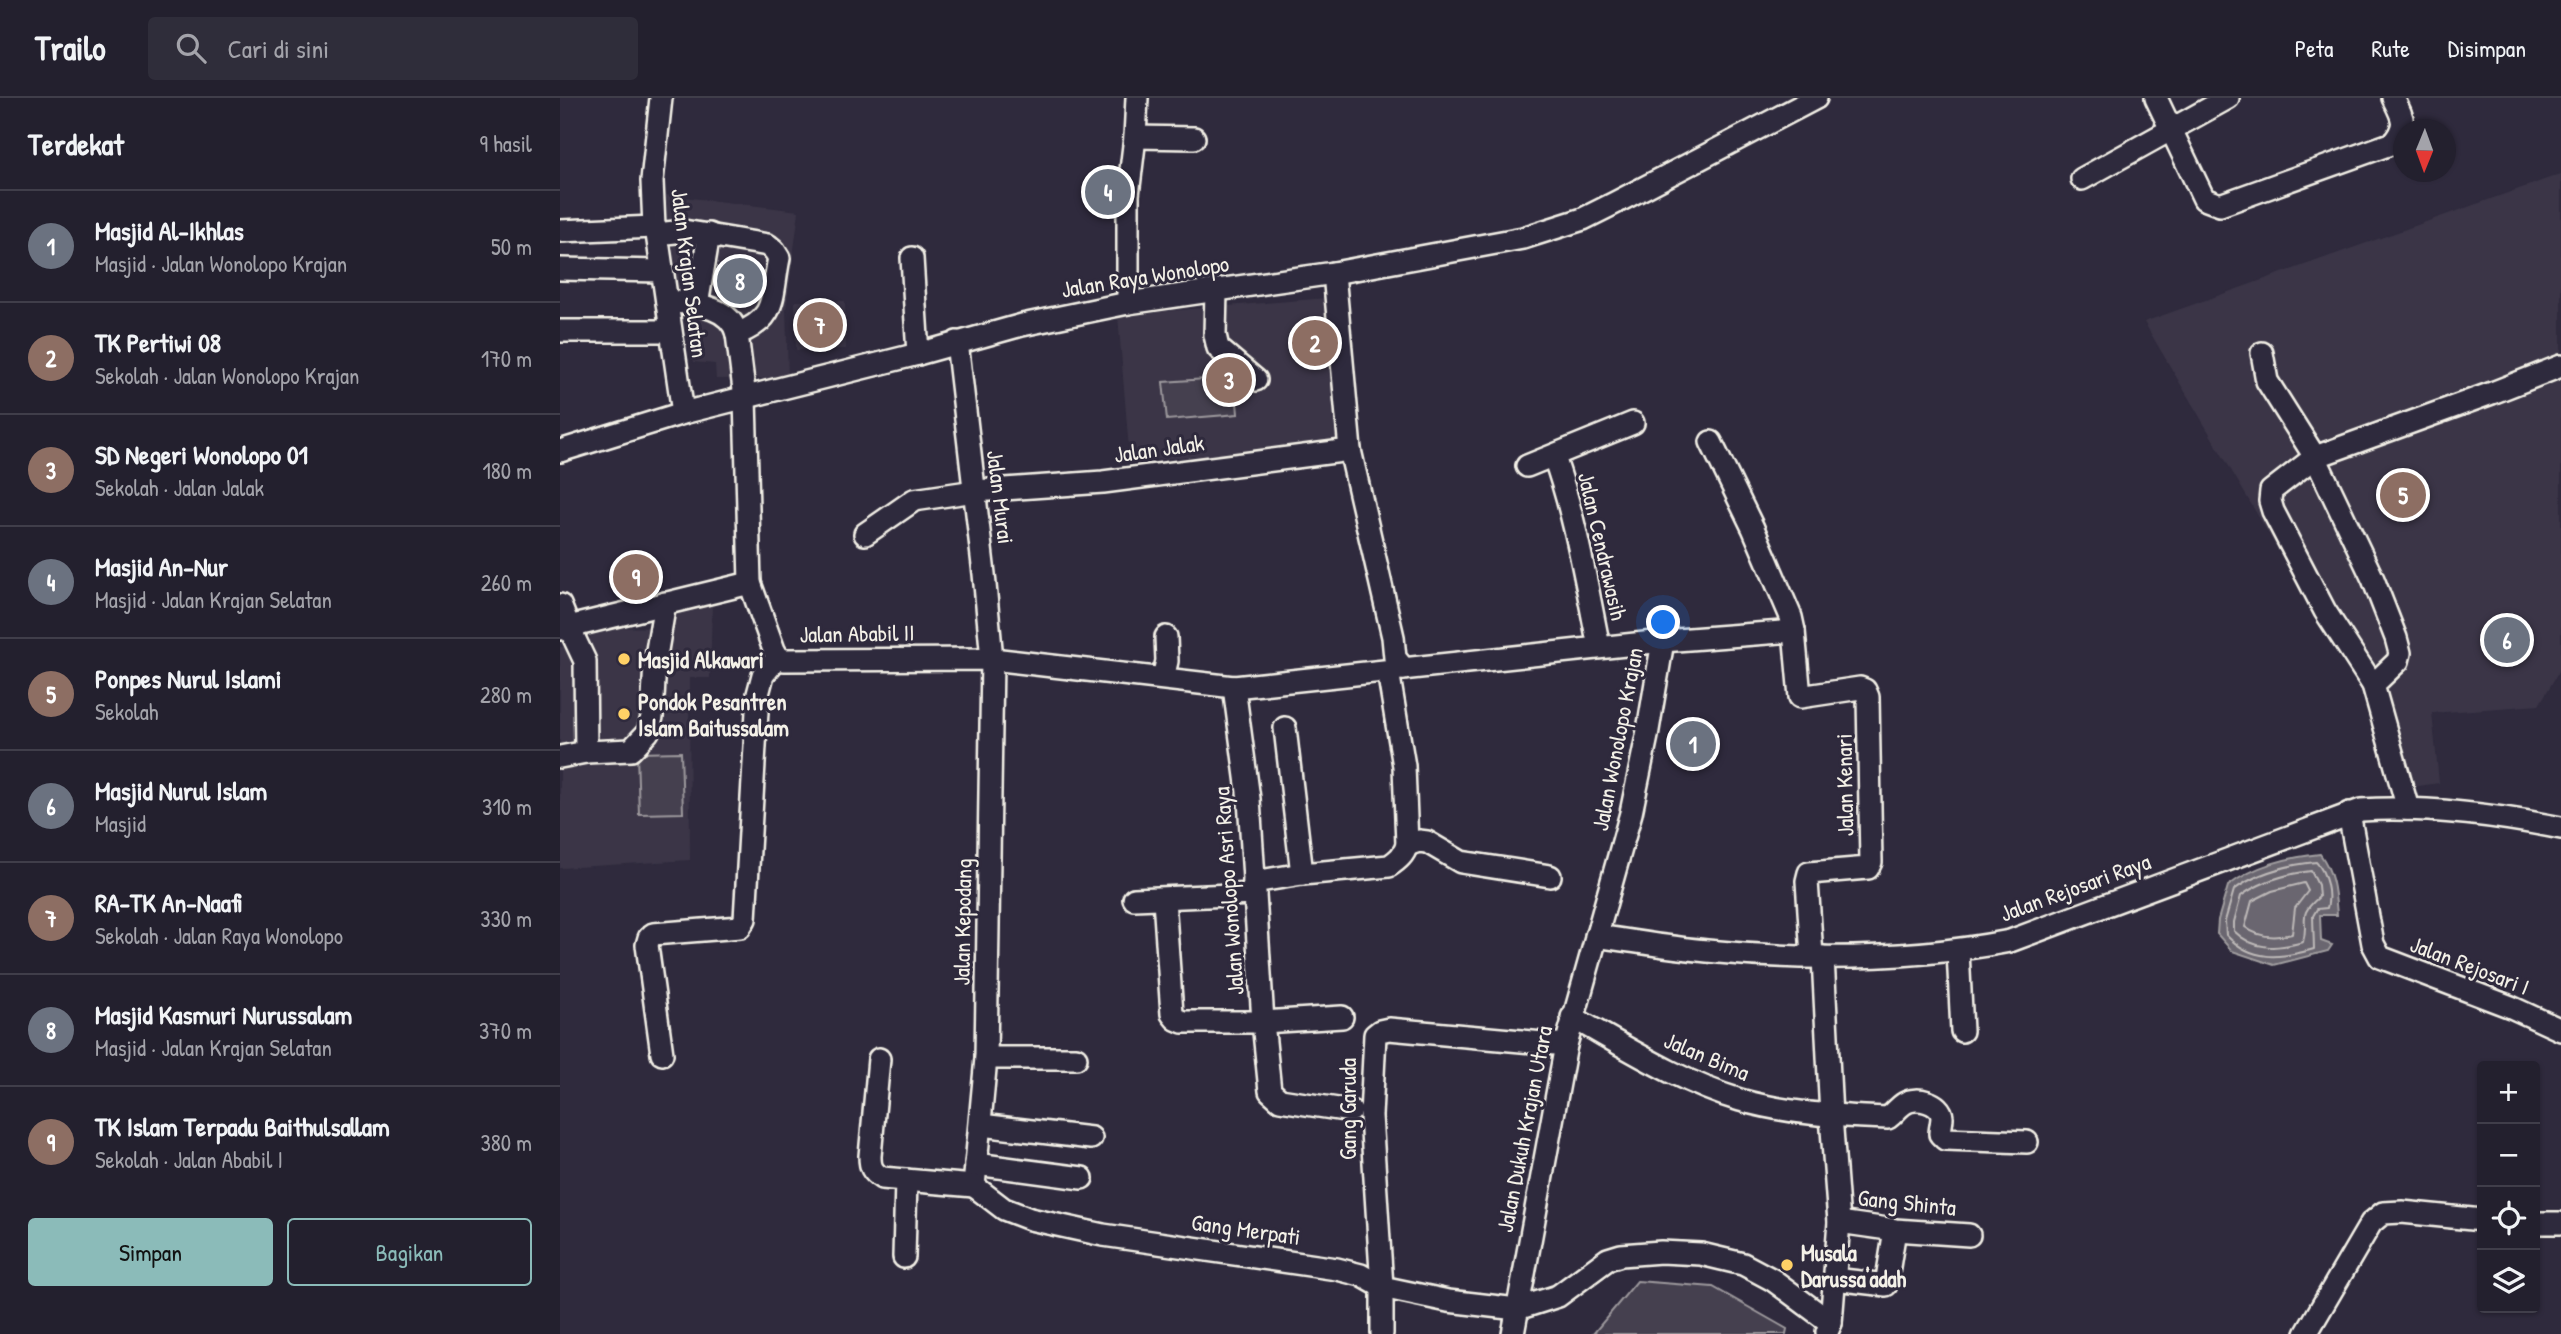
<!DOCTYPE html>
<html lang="id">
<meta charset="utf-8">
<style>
body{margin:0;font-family:"Patrick Hand",sans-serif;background:#2f2d3a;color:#f1f3f6}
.controls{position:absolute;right:21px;bottom:21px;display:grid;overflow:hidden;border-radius:7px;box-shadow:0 2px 5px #0004}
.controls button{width:63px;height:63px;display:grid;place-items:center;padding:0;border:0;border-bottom:2px solid #403e4a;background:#23202e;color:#f1f3f6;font:35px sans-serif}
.compass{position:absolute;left:1833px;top:21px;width:63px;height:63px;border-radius:50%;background:#23202e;box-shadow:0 2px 5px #0004;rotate:181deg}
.you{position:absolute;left:1104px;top:525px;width:24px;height:24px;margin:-18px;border:5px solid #fff;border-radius:50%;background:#1a73e8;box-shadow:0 0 0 10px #1a73e833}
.badge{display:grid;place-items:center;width:46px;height:46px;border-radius:50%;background:#8bbbb9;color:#fff;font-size:23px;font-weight:700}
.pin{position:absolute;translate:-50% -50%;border:4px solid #fff;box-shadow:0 2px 7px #0006}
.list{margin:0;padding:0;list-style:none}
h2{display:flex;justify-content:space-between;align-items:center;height:91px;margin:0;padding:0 28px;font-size:30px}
h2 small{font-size:23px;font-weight:400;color:#a3a3aa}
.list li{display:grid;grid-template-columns:46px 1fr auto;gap:21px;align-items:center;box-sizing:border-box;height:112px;padding:0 28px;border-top:2px solid #403e4a}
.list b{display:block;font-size:26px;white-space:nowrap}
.list p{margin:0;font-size:23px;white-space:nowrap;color:#a3a3aa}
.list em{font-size:23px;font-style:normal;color:#a3a3aa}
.actions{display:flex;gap:14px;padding:21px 28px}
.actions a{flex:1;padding:16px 0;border:2px solid #8bbbb9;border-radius:7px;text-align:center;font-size:24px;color:#8bbbb9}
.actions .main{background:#8bbbb9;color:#111}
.icon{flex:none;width:38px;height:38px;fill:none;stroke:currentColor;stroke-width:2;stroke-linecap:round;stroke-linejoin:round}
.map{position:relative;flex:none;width:2001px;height:1236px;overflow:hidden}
header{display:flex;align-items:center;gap:42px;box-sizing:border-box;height:98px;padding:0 35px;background:#23202e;border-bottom:2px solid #403e4a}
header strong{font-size:33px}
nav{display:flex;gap:38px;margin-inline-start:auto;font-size:24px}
.search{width:490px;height:63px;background:#2f2d3a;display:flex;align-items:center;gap:18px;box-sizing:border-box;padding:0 24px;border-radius:7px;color:#a3a3aa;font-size:26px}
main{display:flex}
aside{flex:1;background:#23202e}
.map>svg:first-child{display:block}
.built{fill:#3b3647}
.green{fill:#454050;stroke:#9c989c;stroke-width:2}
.water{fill:#6a6670;stroke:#a19ea0;stroke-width:2}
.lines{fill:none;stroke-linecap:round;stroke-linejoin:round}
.shore{stroke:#bdb9b8;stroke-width:2}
.minor-casing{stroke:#f4f1e8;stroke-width:26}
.minor{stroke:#2f2a3d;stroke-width:21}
.poi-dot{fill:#ffd166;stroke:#2f2a3d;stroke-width:2.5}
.labels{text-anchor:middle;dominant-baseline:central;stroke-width:6;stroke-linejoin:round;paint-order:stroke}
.street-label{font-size:23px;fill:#f4f1e8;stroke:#2f2a3d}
.poi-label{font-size:23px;font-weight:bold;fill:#f4f1e8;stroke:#2f2a3d;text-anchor:start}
</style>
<header>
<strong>Trailo</strong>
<div class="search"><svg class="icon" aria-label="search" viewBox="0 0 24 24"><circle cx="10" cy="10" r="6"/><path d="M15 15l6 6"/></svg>Cari di sini</div>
<nav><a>Peta</a><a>Rute</a><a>Disimpan</a></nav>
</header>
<main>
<aside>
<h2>Terdekat<small>9 hasil</small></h2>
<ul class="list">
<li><span class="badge" style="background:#6b7280">1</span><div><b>Masjid Al-Ikhlas</b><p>Masjid · Jalan Wonolopo Krajan</p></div><em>50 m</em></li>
<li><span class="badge" style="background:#8d6e63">2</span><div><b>TK Pertiwi 08</b><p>Sekolah · Jalan Wonolopo Krajan</p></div><em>170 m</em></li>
<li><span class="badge" style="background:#8d6e63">3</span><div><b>SD Negeri Wonolopo 01</b><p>Sekolah · Jalan Jalak</p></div><em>180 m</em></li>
<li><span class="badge" style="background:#6b7280">4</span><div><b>Masjid An-Nur</b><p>Masjid · Jalan Krajan Selatan</p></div><em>260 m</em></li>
<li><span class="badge" style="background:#8d6e63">5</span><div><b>Ponpes Nurul Islami</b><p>Sekolah</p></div><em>280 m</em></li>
<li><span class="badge" style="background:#6b7280">6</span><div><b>Masjid Nurul Islam</b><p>Masjid</p></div><em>310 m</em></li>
<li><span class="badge" style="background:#8d6e63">7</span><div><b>RA-TK An-Naafi</b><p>Sekolah · Jalan Raya Wonolopo</p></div><em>330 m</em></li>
<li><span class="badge" style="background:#6b7280">8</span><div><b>Masjid Kasmuri Nurussalam</b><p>Masjid · Jalan Krajan Selatan</p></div><em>370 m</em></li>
<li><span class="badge" style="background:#8d6e63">9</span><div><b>TK Islam Terpadu Baithulsallam</b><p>Sekolah · Jalan Ababil I</p></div><em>380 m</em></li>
</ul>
<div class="actions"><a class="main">Simpan</a><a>Bagikan</a></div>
</aside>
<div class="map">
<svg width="2001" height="1236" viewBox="0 0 2001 1236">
<rect width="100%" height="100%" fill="#2f2a3d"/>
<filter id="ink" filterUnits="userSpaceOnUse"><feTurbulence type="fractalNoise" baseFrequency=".0143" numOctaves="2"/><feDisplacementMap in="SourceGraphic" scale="14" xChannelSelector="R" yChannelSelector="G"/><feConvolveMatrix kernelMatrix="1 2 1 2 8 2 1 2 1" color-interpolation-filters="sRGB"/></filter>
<g filter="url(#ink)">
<g class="built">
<polygon points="2001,76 2001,570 1979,607 1872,615 1879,685 1832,692 1813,613 1584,224"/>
<polygon points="106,97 239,113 226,212 228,280 156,281 155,266 134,264 101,131"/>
<polygon points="767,200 779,346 570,364 558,217"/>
<polygon points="235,203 285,203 286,251 236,252"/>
<polygon points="115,506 152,507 150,580 129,580 130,762 0,770 0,549 30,549 30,529 114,530"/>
</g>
<g class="green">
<polygon points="675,279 678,316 607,322 603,284"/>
<polygon points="121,654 123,715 79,716 77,655"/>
<polygon points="1077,1183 1153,1189 1227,1231 1226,1236 1033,1236"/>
</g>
<path class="water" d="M1760,756C1774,775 1775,794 1777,817H1760L1761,843L1772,847L1768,853L1714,867L1672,853L1657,836L1658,822L1668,788C1695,767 1726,760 1760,756Z"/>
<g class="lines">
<g class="shore">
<path d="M1756,764C1766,774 1771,796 1767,810L1757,811L1753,818L1754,851C1720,861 1692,864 1666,837L1665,823L1674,792C1698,774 1727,767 1756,764Z"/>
<path d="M1751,773L1758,787L1759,799C1735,820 1750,819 1743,844C1718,851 1694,853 1674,833V824L1681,798C1701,783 1727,776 1751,773Z"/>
<path d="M1744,785L1748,793L1735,810L1732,836C1716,840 1699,840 1685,829L1692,803L1712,793Z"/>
</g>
<g class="minor-casing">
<g id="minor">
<polyline points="101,0 92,83 94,129 97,136 123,315"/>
<path d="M1596,0L1644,101L1660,107L1833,45C1848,26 1843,20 1833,0"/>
<polyline points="575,39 634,40"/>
<polyline points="1522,81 1668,0"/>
<polyline points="0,133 94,129"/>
<path d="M97,136L124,133L208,147L214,152L219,160C211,199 218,220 177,236L185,300L190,485L214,552L218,559L224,562L432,561L674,589L1103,543L1087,638L1071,715L1006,947L953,1236"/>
<polyline points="352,160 358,256"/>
<polyline points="0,171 101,173"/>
<polyline points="774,175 790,352 833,539 835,560 844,571"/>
<polyline points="656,192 655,237 658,250 696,282"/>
<path d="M107,203C133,206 170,207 177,236"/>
<polyline points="568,205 568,97 575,39 577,0"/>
<polyline points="137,207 149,136"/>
<polyline points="0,233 110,233"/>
<polyline points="397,244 424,476 432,561 426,960 414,1088"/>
<polyline points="1702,255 1707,283 1755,359 1813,481 1836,540 1840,555 1838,563 1813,587"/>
<polyline points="1151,344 1193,430 1231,519 1234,533"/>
<polyline points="0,353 123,315 358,256 462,227 568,205 774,175 963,140 1023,121 1055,105 1256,0"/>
<path d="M994,359C1016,421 1026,485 1039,549"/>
<polyline points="967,368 1073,325"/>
<polyline points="305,436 354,402 415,393 543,384 790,352"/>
<polyline points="0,507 9,529 190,485"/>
<polyline points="0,531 9,529 25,563 26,654"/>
<polyline points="1103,543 1234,533 1240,599 1300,590 1305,592 1308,599 1311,764 1308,770 1249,775 1247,783 1252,858"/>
<polyline points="603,580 607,563 606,539"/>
<polyline points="674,589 689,701 703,924 710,993 720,1002 791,1013"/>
<polyline points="725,630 742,776"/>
<polyline points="0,659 26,654 71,652 88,634 92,619 95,564 105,505"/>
<polyline points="1848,711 1813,587 1765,513 1713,413 1710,403 1711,393 1755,359 1932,295 2001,268"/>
<polyline points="1789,715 1813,846 1820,859 1951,909 2001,932"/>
<polyline points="847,747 859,743 867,744 901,764 990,778"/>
<path d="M694,784L742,776L829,768C838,762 844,757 847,747L844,668L829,579L832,573"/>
<polyline points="574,801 695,796"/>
<polyline points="604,801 612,916 616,921 623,924 703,924 782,919"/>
<path d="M1036,838C1073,843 1110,850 1147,853C1247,863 1351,862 1450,843L1801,712C1868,708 1935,717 2001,730"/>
<polyline points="1398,853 1402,933"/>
<polyline points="1263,859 1271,1018 1279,1124 1271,1225 1267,1234"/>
<path d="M1012,919C1066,949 1120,984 1180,1002C1229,1016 1278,1018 1328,1020C1335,1015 1338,1009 1345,1005C1356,998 1381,1004 1382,1019C1382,1024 1380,1031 1380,1036L1385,1041L1467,1044"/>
<polyline points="102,956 87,847 89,840 93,836 180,829 185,821 198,596 203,577 218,559"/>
<polyline points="426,960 516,960"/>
<path d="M319,961L310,1058C310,1069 312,1074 322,1080L414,1088"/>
<polyline points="421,1027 531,1040"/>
<polyline points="416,1066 522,1080"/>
<polyline points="414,1088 444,1111 470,1121 543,1137 777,1171 801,1177 822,1189 888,1203 957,1211 998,1198 1048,1161 1061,1157 1101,1154 1141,1156 1183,1166 1213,1182 1271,1225"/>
<polyline points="1279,1124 1335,1132 1409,1137"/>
<polyline points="1975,1125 2001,1125"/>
<polyline points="344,1159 346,1082"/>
<polyline points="1274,1181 1326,1187 1335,1132"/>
<polyline points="822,1236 822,1189 811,1018 815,937 820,933 829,931 1006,947"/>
<polyline points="1746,1236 1811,1125 1823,1115 1842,1114 1922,1122"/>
</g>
</g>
<use href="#minor" class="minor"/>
</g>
</g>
<g class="poi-dot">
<circle cx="64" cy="561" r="7"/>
<circle cx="64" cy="616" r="7"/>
<circle cx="1227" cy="1167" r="7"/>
</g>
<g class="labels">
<g class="street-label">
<text transform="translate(130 175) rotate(83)">Jalan Krajan Selatan</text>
<text transform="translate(585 178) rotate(-9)">Jalan Raya Wonolopo</text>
<text transform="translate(599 350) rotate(-8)">Jalan Jalak</text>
<text transform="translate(441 399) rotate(83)">Jalan Murai</text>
<text transform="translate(1043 448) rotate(77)">Jalan Cendrawasih</text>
<text transform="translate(297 535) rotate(-1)">Jalan Ababil II</text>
<text transform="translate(1057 641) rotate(-79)">Jalan Wonolopo Krajan</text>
<text transform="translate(1284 687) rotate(-91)">Jalan Kenari</text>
<text transform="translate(1515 789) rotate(-20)">Jalan Rejosari Raya</text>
<text transform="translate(668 793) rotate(-94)">Jalan Wonolopo Asri Raya</text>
<text transform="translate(402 824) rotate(-89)">Jalan Kepodang</text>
<text transform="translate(1910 867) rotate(21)">Jalan Rejosari I</text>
<text transform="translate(1147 958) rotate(23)">Jalan Bima</text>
<text transform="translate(787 1011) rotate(-90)">Gang Garuda</text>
<text transform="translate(964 1031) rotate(-79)">Jalan Dukuh Krajan Utara</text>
<text transform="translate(1347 1104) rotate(6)">Gang Shinta</text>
<text transform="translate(686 1131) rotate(8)">Gang Merpati</text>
</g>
<g class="poi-label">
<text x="78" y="561">Masjid Alkawari</text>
<text x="78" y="603">Pondok Pesantren<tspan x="78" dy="26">Islam Baitussalam</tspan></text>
<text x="1241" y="1154">Musala<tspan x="1241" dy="26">Darussa'adah</tspan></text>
</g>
</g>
</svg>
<div class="controls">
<button>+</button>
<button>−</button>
<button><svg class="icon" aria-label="locate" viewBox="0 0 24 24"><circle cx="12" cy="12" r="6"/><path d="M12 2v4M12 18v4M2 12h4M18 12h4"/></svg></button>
<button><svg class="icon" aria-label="layers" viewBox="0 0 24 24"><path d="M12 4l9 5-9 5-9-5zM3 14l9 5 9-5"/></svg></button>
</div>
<svg class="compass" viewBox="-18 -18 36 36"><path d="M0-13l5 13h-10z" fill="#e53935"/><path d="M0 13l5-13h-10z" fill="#a3a3aa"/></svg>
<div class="you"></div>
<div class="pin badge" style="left:1133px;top:646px;background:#6b7280">1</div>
<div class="pin badge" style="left:755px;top:245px;background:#8d6e63">2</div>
<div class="pin badge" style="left:669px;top:282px;background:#8d6e63">3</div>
<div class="pin badge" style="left:548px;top:94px;background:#6b7280">4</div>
<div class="pin badge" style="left:1843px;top:397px;background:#8d6e63">5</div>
<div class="pin badge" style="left:1947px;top:542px;background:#6b7280">6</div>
<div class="pin badge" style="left:260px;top:227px;background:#8d6e63">7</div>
<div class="pin badge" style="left:180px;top:183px;background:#6b7280">8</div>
<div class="pin badge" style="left:76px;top:479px;background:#8d6e63">9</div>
</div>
</main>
